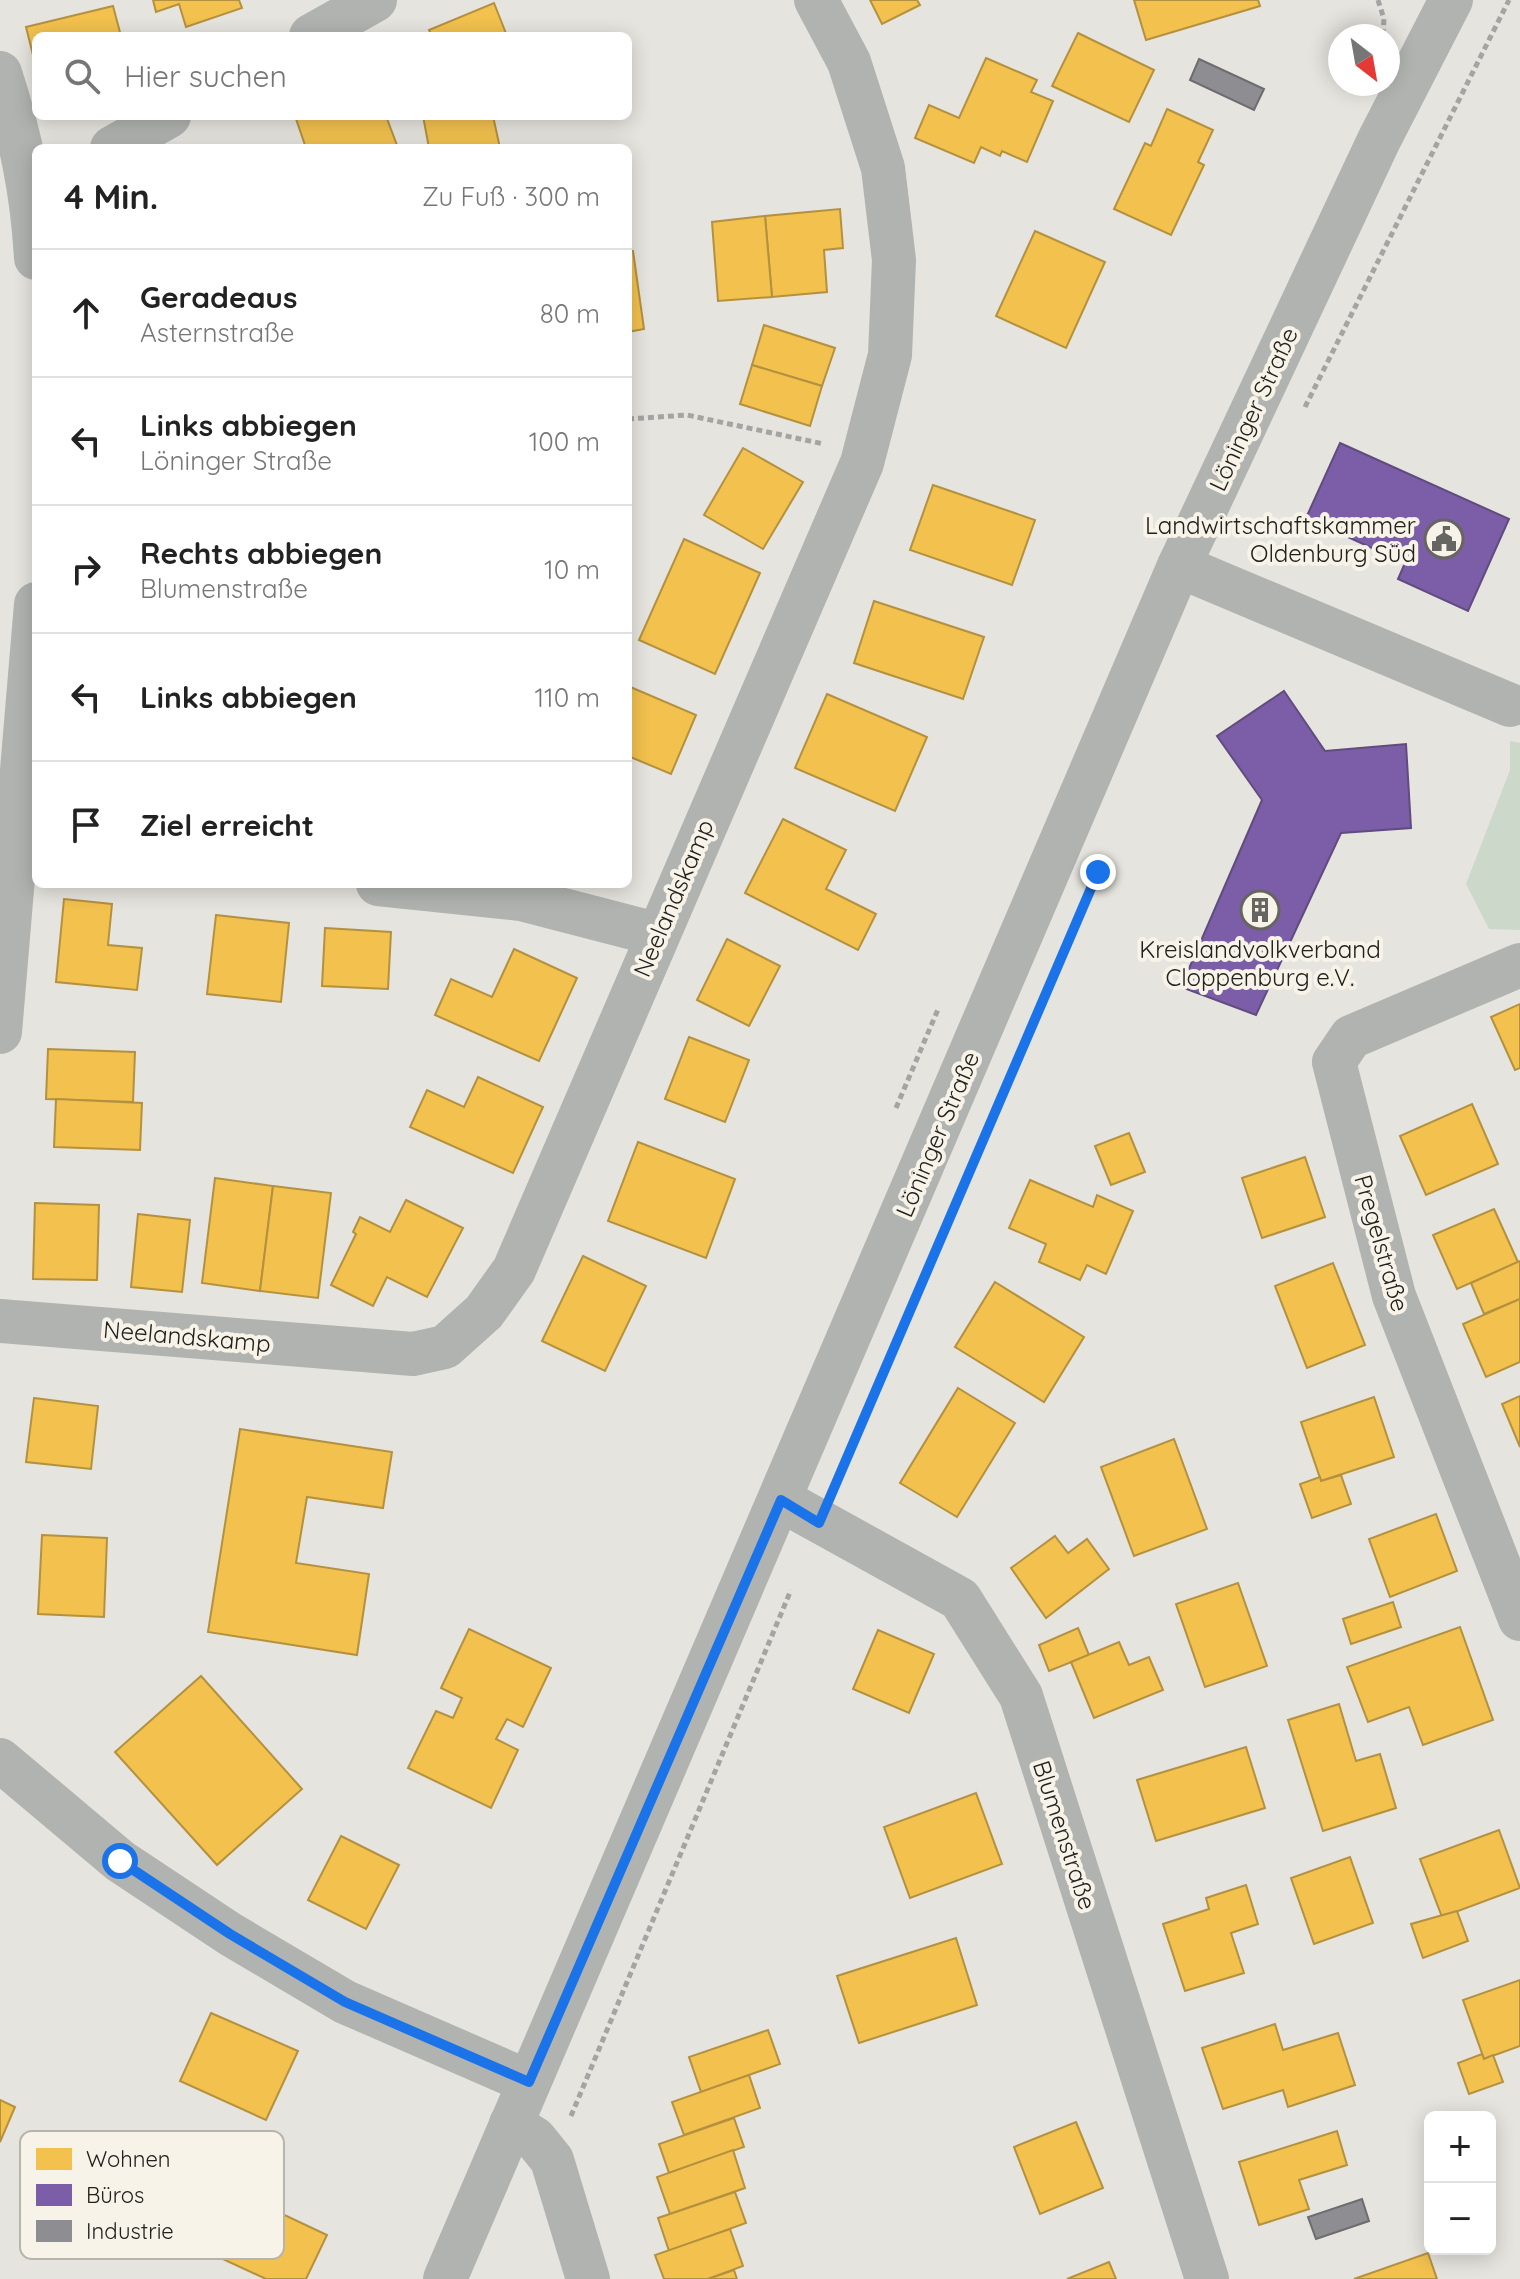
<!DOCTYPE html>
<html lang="de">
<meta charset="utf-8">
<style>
body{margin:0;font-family:Quicksand,sans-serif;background:#f2f2f2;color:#222}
.controls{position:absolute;right:24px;bottom:24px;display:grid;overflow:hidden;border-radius:12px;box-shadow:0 4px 20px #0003}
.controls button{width:72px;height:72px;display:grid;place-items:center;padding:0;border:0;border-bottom:2px solid #e0e0e0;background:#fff;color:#222;font:40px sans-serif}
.compass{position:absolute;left:1328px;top:24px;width:72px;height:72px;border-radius:50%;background:#fff;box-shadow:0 4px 20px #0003;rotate:149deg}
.stop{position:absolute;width:24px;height:24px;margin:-18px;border:6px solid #1a73e8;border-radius:50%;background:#fff}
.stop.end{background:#1a73e8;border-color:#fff;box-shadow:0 2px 8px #0008}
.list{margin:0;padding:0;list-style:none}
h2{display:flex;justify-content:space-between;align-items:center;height:104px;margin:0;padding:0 32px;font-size:34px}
h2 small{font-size:26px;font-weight:400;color:#767676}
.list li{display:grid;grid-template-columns:52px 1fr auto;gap:24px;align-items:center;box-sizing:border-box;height:128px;padding:0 32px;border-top:2px solid #e0e0e0}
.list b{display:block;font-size:30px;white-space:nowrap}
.list p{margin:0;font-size:26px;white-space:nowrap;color:#767676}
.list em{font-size:26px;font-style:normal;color:#767676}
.icon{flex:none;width:44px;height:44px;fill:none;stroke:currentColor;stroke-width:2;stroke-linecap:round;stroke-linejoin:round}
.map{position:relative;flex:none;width:1520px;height:2279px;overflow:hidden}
.search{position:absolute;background:#fff;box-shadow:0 4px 20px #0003;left:32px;top:32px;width:600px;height:88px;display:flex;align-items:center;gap:20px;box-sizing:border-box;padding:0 28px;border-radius:12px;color:#767676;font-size:30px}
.panel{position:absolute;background:#fff;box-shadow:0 4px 20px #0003;left:32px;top:144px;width:600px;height:744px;border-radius:12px}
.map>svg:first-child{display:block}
.green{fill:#ccd8ca}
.homes{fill:#f2c14e;stroke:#b4913f;stroke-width:2}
.offices{fill:#7b5ea7;stroke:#604c7e;stroke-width:2}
.industry{fill:#8d8d92;stroke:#6d6d6f;stroke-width:2}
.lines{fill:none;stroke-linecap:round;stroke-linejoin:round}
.path{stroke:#a4a5a2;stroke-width:5;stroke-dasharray:6 4;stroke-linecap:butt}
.minor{stroke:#b0b3af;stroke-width:44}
.route{stroke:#1a73e8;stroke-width:10}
.labels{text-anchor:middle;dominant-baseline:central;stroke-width:8;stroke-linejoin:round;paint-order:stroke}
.street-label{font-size:24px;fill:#22211d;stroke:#f7f3e8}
.poi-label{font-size:24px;fill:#22211d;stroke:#f7f3e8;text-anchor:end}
.key{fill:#f7f3e8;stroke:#b7b4ab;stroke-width:2}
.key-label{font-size:22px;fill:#22211d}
</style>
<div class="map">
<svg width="1520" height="2279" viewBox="0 0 1520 2279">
<rect width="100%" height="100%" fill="#e6e4de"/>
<polygon class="green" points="1510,741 1520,743 1520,930 1489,929 1466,884 1510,770"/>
<g class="homes">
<polygon points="153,0 239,0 242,8 186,27 179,4 156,12"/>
<polygon points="870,0 917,0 920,5 882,24"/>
<polygon points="1134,0 1258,0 1260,6 1146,40"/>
<polygon points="494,3 507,36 432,36 429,30"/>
<polygon points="113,6 121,36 36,36 36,67 26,27"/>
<polygon points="1078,33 1154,70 1129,122 1052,86"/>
<polygon points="986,58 1037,80 1031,92 1053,101 1027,162 1002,151 1000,156 981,147 974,163 915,138 929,105 959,118"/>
<polygon points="1167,109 1213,130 1198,162 1204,165 1171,235 1114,209 1145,143 1151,146"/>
<polygon points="295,116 386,116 398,148 306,148"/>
<polygon points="423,116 493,116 500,148 429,148"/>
<polygon points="840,209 843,248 824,250 827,292 772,297 765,216"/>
<polygon points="765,216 772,297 718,301 712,222"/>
<polygon points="1035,231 1105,262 1066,348 996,316"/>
<polygon points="633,251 644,329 628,332 628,252"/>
<polygon points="764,325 835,348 822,386 752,365"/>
<polygon points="752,365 822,386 810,426 740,404"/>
<polygon points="743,448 803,482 763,549 704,515"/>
<polygon points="933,485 1035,520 1012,585 910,550"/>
<polygon points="684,539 760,573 715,674 639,640"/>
<polygon points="874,601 984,637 963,699 854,663"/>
<polygon points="628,686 696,715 671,774 628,756"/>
<polygon points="827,694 927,737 895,811 795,768"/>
<polygon points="783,819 846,850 826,889 876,914 858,950 745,893"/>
<polygon points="64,899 112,904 108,945 142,948 137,990 56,982"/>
<polygon points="216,915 289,923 281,1002 207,994"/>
<polygon points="325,928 391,932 388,989 322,986"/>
<polygon points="727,939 780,966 749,1026 697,1000"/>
<polygon points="514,949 577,978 539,1061 435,1015 451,979 492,997"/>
<polygon points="1520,1004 1520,1068 1515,1070 1491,1017"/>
<polygon points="689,1037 749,1060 725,1122 665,1099"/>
<polygon points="48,1049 135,1052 133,1102 46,1099"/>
<polygon points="478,1077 543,1107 513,1173 410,1127 427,1090 464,1107"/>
<polygon points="56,1099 142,1103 140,1150 54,1147"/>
<polygon points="1472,1104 1498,1164 1426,1195 1400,1136"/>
<polygon points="1129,1133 1145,1172 1111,1185 1095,1146"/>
<polygon points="638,1142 735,1179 706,1258 608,1221"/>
<polygon points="1305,1157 1325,1217 1262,1238 1242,1178"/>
<polygon points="215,1178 273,1186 260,1291 202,1283"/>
<polygon points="1030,1180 1093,1207 1097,1195 1133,1211 1106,1274 1087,1265 1080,1280 1039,1262 1046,1244 1009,1228"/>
<polygon points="273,1186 331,1193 318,1298 260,1291"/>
<polygon points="406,1200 463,1228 427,1297 387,1277 373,1306 331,1285 356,1234 353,1232 360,1217 390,1232"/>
<polygon points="35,1203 99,1205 97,1280 33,1279"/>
<polygon points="1494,1209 1518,1262 1457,1289 1433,1235"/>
<polygon points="138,1214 190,1220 182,1292 131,1287"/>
<polygon points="583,1256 646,1286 605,1371 542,1341"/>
<polygon points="1520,1261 1520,1299 1484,1314 1471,1283"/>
<polygon points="1333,1263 1365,1345 1307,1368 1275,1286"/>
<polygon points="995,1282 1084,1337 1044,1402 955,1347"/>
<polygon points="1520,1299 1520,1362 1486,1377 1463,1324"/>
<polygon points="958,1388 1015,1423 957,1517 900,1483"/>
<polygon points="1520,1396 1520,1447 1502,1404"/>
<polygon points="1374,1397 1394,1457 1321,1481 1301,1422"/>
<polygon points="34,1398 98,1406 91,1469 26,1462"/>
<polygon points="240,1429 392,1452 383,1508 307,1497 296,1563 369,1574 357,1655 208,1632"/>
<polygon points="1174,1439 1207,1529 1134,1556 1101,1467"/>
<polygon points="1341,1475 1351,1504 1312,1518 1300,1484 1320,1477 1321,1481"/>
<polygon points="1436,1514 1457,1571 1390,1597 1369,1539"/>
<polygon points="42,1535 107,1538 104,1617 38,1614"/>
<polygon points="1055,1536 1068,1553 1087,1539 1109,1569 1046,1618 1011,1568"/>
<polygon points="1238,1583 1267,1666 1205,1687 1176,1604"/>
<polygon points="1393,1602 1401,1627 1351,1644 1343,1619"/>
<polygon points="1460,1627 1493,1720 1423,1745 1409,1707 1368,1722 1347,1667"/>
<polygon points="1078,1628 1089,1655 1049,1671 1039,1645"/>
<polygon points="469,1629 551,1668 523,1727 507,1719 496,1739 518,1750 491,1808 408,1768 436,1711 453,1718 462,1698 441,1688"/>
<polygon points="878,1630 934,1654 909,1713 853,1689"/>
<polygon points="1119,1642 1129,1665 1149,1657 1163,1690 1094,1718 1071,1662"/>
<polygon points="201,1676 302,1789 217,1865 115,1752"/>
<polygon points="1339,1704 1356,1761 1380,1754 1396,1808 1323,1831 1288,1720"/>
<polygon points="1246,1747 1265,1808 1156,1841 1137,1780"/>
<polygon points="976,1793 1002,1864 910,1898 884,1827"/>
<polygon points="1499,1830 1520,1888 1442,1917 1420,1859"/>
<polygon points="341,1836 399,1865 366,1929 308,1900"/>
<polygon points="1350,1857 1373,1923 1314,1944 1291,1878"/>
<polygon points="1246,1885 1258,1924 1231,1933 1244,1973 1185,1991 1163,1924 1209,1909 1206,1898"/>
<polygon points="1457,1911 1468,1941 1423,1958 1411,1924"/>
<polygon points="956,1938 977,2005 859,2043 837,1976"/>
<polygon points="1520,1980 1520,2046 1484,2059 1463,2000"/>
<polygon points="211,2013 298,2051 266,2120 180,2081"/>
<polygon points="1275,2024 1283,2050 1338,2033 1355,2085 1288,2107 1283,2090 1223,2109 1202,2048"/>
<polygon points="768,2030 780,2064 701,2092 689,2057"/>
<polygon points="1482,2054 1484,2059 1493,2055 1503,2082 1469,2094 1458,2063"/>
<polygon points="749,2075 760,2108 684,2135 672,2102"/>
<polygon points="0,2100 15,2107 0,2142"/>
<polygon points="734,2118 744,2147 669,2173 659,2144"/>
<polygon points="1076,2122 1103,2188 1040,2214 1014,2147"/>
<polygon points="1337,2131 1347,2165 1299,2180 1309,2209 1259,2225 1239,2162"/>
<polygon points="733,2150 745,2188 670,2214 657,2177"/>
<polygon points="735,2192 746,2223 669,2251 658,2218"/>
<polygon points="242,2195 327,2235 306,2279 266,2279 214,2255"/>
<polygon points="730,2229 743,2266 708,2279 664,2279 655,2255"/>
<polygon points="1428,2253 1437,2279 1354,2279"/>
<polygon points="1109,2262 1116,2279 1067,2279"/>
<polygon points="734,2270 737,2279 708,2279"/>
</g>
<g class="offices">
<polygon points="1340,443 1509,519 1468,611 1398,579 1405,563 1306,518"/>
<polygon points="1284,691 1325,751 1406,744 1411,828 1341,833 1256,1015 1181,987 1262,800 1217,736"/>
</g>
<g class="industry">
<polygon points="1199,59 1264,89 1254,110 1190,80"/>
<polygon points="1362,2199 1369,2221 1316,2239 1308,2217"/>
</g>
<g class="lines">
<g class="path">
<polyline points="1378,0 1384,19 1383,34"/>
<polyline points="1305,407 1509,0"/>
<polyline points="628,419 687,415 824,444"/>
<polyline points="896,1108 939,1007"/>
<polyline points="571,2116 791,1590"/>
</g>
<g class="minor">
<polyline points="311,36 375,0"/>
<path d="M0,73C21,138 32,190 36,258"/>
<polyline points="112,148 169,116"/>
<polyline points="1179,566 1510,705"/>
<polyline points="378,884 521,899 656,934"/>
<polyline points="1520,965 1351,1037 1334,1062 1394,1296 1520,1619"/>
<polyline points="0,1032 36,604"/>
<polyline points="0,1321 413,1354 445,1347 484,1312 514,1270 862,463 890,355 894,260 883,168 849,62 816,0"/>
<polyline points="781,1500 960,1599 1021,1696 1207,2279"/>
<polyline points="0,1760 120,1861 230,1934 345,2002 529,2082"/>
<polyline points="511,2124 535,2139 552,2160 588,2279"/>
<polyline points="445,2279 1179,566 1379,140 1451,0"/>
</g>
</g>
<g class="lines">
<polyline class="route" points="120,1861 230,1934 345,2002 529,2082 781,1500 819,1523 1098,872"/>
</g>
<defs>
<g id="civic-ring" transform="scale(2)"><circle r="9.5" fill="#f7f3e8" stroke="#676561" stroke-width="1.5"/><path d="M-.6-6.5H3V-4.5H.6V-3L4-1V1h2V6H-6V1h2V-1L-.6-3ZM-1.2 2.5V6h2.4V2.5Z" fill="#676561"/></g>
<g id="building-ring" transform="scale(2)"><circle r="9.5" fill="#f7f3e8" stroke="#676561" stroke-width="1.5"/><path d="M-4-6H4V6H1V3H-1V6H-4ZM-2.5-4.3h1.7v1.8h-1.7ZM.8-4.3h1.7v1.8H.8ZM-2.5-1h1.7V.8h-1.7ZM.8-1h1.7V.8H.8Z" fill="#676561"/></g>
</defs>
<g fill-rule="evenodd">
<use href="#civic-ring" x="1444" y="539"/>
<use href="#building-ring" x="1260" y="910"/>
</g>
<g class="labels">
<g class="street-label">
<text transform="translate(1253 409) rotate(-65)">Löninger Straße</text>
<text transform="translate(673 898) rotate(-67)">Neelandskamp</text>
<text transform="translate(937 1134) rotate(-67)">Löninger Straße</text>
<text transform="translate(1382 1243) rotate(74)">Pregelstraße</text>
<text transform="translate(187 1336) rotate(5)">Neelandskamp</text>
<text transform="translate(1065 1835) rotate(72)">Blumenstraße</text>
</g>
<g class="poi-label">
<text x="1416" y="525">Landwirtschaftskammer<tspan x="1416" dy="28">Oldenburg Süd</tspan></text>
<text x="1260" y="949" text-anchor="middle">Kreislandvolkverband<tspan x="1260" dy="28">Cloppenburg e.V.</tspan></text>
</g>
</g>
<rect x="20" y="2131" width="264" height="128" rx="12" class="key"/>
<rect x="36" y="2148" width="36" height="22" fill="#f2c14e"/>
<rect x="36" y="2184" width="36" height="22" fill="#7b5ea7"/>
<rect x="36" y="2220" width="36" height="22" fill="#8d8d92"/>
<g class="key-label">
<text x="86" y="2167">Wohnen</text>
<text x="86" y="2203">Büros</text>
<text x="86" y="2239">Industrie</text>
</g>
</svg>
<div class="controls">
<button>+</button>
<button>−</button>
</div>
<svg class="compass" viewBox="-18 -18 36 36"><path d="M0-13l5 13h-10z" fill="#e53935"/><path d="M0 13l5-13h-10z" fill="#767676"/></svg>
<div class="stop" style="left:120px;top:1861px"></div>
<div class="stop end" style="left:1098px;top:872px"></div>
<div class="search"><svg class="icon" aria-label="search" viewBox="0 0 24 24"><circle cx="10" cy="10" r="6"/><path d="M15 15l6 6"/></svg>Hier suchen</div>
<section class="panel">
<h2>4 Min.<small>Zu Fuß · 300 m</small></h2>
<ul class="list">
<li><svg class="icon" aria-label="ahead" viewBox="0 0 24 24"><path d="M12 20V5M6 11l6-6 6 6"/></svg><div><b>Geradeaus</b><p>Asternstraße</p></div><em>80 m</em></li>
<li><svg class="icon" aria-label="left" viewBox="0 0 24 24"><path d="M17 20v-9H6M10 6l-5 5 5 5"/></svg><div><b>Links abbiegen</b><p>Löninger Straße</p></div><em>100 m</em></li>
<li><svg class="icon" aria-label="right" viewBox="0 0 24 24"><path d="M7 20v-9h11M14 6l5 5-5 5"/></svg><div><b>Rechts abbiegen</b><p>Blumenstraße</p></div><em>10 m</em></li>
<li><svg class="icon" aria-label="left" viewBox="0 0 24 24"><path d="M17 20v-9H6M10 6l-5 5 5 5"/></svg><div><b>Links abbiegen</b></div><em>110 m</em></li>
<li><svg class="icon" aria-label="arrive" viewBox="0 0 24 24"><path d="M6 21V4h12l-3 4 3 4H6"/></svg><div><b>Ziel erreicht</b></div></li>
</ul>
</section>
</div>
